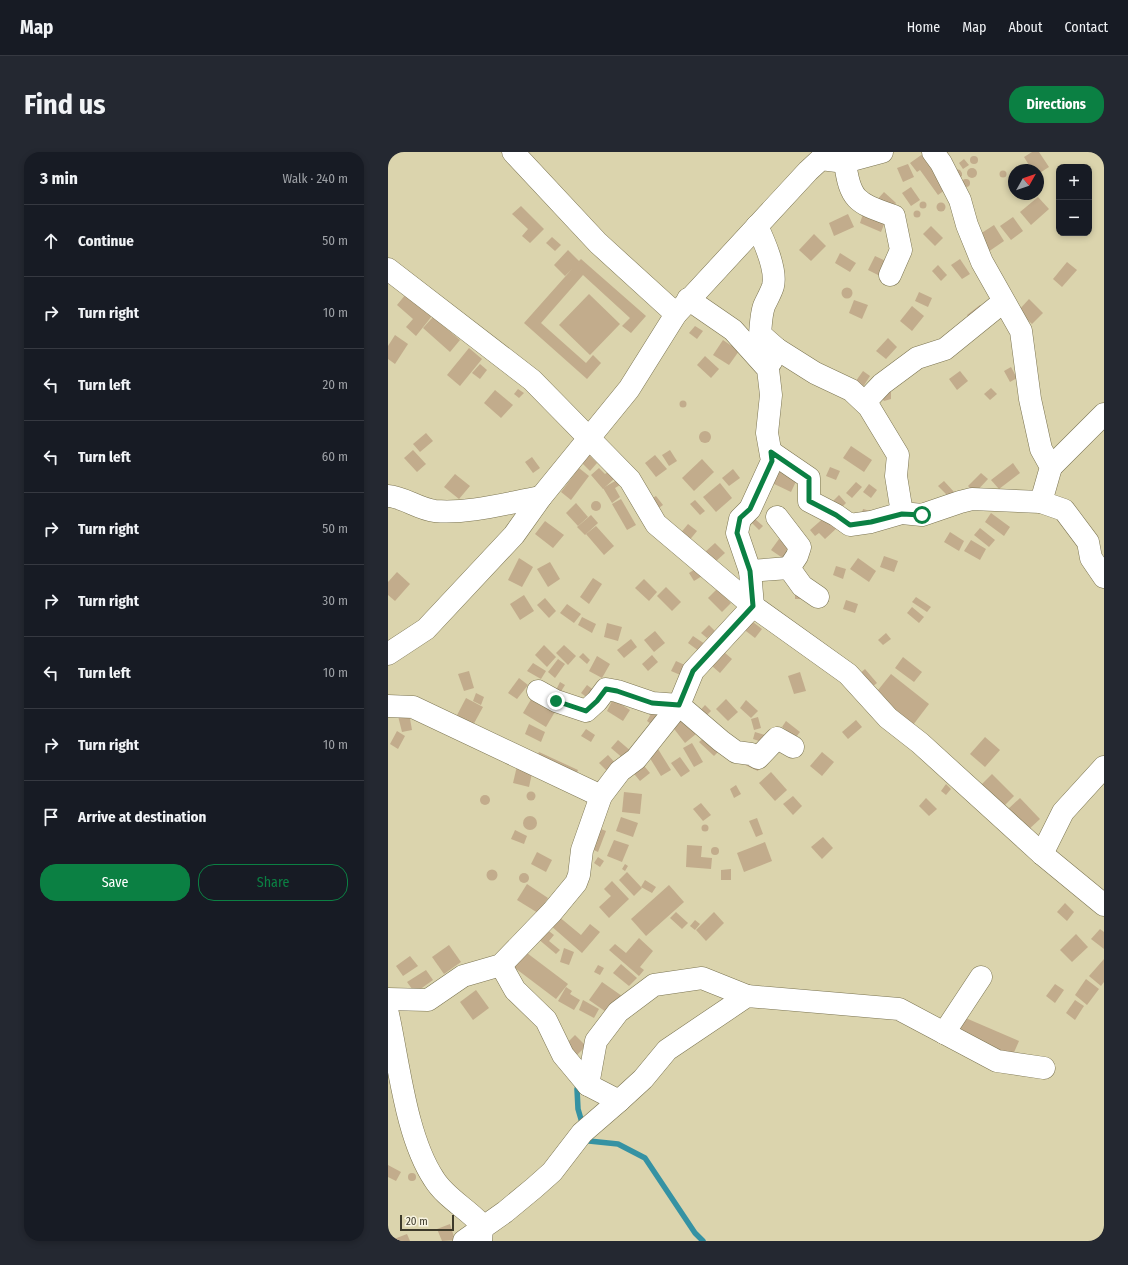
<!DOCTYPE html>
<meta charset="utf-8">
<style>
body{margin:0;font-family:"Fira Sans Condensed",sans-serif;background:#242831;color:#f1f3f6}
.controls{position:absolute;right:12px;top:12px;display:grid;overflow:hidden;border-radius:8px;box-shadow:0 2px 6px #0003}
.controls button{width:36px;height:36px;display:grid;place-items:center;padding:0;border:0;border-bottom:1px solid #363941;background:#171b24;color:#f1f3f6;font:20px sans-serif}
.compass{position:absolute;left:620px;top:12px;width:36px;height:36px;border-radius:50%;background:#171b24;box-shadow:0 2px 6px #0003;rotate:50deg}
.scale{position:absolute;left:12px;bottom:10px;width:54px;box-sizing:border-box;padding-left:4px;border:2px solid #3d3a2a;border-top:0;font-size:11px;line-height:14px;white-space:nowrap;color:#3d3a2a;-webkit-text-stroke:3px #f8f4e1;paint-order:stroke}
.stop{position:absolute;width:12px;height:12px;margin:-9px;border:3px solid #0b8043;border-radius:50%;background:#fff}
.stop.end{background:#0b8043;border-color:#fff;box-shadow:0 1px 4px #0008}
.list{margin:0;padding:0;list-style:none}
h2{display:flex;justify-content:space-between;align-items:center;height:52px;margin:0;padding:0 16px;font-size:17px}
h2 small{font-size:13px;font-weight:400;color:#9ea1a6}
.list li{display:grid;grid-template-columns:26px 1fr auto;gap:12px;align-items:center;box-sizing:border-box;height:72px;padding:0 16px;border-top:1px solid #363941}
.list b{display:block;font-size:15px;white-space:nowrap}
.list em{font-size:13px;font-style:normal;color:#9ea1a6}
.actions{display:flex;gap:8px;padding:12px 16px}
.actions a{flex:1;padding:9px 0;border:1px solid #0b8043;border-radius:16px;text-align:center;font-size:14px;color:#0b8043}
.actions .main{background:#0b8043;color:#fff}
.icon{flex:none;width:22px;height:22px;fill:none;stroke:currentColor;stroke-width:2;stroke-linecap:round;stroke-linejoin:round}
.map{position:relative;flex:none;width:716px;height:1089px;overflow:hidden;border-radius:16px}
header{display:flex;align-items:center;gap:24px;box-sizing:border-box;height:56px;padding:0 20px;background:#171b24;border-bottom:1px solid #363941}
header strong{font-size:19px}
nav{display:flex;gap:22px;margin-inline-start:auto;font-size:14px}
.intro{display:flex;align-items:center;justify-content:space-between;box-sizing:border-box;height:96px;padding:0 24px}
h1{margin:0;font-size:28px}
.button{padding:10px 18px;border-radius:16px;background:#0b8043;color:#fff;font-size:14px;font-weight:700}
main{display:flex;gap:24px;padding:0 24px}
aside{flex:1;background:#171b24;border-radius:16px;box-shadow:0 2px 6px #0003}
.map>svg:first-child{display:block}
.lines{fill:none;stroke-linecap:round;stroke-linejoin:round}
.stream{stroke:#3592a3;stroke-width:5.5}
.building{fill:#c2ac8c}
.minor-casing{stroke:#7b7451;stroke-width:23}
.minor{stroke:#fff;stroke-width:22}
.route{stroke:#0b8043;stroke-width:5}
</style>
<header>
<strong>Map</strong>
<nav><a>Home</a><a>Map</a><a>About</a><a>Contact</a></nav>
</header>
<div class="intro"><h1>Find us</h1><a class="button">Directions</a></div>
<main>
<aside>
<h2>3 min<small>Walk · 240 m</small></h2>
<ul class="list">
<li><svg class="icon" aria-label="ahead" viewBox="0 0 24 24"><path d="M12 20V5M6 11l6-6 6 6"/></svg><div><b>Continue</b></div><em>50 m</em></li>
<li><svg class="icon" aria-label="right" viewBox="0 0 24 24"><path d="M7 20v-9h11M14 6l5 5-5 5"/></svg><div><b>Turn right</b></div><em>10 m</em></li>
<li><svg class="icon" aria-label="left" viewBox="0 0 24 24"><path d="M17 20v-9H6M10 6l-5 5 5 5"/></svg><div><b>Turn left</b></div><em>20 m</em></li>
<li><svg class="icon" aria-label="left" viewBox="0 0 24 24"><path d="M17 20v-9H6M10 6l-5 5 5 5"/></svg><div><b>Turn left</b></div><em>60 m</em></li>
<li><svg class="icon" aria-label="right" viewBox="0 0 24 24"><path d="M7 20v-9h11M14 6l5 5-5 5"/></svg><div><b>Turn right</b></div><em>50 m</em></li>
<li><svg class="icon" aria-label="right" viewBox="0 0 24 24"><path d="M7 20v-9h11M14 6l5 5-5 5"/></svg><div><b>Turn right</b></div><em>30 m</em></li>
<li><svg class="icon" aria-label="left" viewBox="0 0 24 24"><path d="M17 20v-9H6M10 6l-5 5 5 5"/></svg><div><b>Turn left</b></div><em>10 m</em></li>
<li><svg class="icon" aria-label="right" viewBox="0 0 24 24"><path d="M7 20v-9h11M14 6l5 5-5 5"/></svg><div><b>Turn right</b></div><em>10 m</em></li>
<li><svg class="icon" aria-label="arrive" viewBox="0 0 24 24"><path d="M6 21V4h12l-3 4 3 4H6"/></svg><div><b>Arrive at destination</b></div></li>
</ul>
<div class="actions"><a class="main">Save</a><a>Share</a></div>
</aside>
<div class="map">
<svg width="716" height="1089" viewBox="0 0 716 1089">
<rect width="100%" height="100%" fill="#dbd4ad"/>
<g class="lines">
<g class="stream">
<polyline points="189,937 190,957 195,974"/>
<polyline points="199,984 201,989 230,992 257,1006 307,1081 315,1089"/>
</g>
</g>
<g class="building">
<polygon points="644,0 651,0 661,15 650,22 650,18 644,18 636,5"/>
<polygon points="536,1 561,35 550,43 532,18 529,20 522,11"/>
<circle cx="586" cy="8" r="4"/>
<polygon points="576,7 581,13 575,17 571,11"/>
<polygon points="520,12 526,25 515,30 509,16"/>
<circle cx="584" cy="21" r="5"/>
<polygon points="568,17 572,18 574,21 574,24 571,26"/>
<circle cx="615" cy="22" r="3.5"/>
<circle cx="578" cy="31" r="4"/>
<polygon points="523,35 532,48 523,54 514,41"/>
<polygon points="496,40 508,51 500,60 488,49"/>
<polygon points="650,45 661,57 643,73 632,60"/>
<circle cx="535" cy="53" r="3.5"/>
<circle cx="553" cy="55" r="4.5"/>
<polygon points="133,54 156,77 142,91 134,84 140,77 124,62"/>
<polygon points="477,56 499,65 493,80 472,71"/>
<circle cx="529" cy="62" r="3.5"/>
<polygon points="460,62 466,75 446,84 441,71"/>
<polygon points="625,65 635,79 623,88 612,74"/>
<polygon points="606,73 616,89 600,100 589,84"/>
<polygon points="543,74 555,86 547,94 535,82"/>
<polygon points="426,82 438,94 423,109 411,98"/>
<polygon points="164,85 173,93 167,99 158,91"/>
<polygon points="180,98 191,109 193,107 258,164 243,181 234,174 242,166 195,123 153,171 198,211 205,203 213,211 199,227 136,171 184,117 177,124 166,113"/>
<polygon points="452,101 468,111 462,120 447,111"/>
<polygon points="487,104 500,110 494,125 480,118"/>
<polygon points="572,107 582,122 574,127 563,113"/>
<polygon points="679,110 689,118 674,135 665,127"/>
<polygon points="550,113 559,123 553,129 544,119"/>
<circle cx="459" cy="141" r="5.5"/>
<polygon points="531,140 544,146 540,155 527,149"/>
<polygon points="18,142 44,164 28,184 18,175 25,167 9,153"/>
<polygon points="201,142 232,172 202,203 171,173"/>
<polygon points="641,147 655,161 644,172 630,159"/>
<polygon points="466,148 480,153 474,167 461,161"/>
<polygon points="592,153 597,159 583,169 579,163"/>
<polygon points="524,154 536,164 524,179 512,169"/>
<polygon points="45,165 72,188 62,200 35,176"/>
<polygon points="307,174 315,179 309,187 301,181"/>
<polygon points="7,183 20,192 7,212 0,207 0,194"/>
<polygon points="500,186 509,195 498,207 488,199"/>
<polygon points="335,188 351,199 341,213 325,203"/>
<polygon points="81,196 94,207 72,234 59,223"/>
<polygon points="317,204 331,217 323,226 309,213"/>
<polygon points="92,212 99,218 92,227 84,221"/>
<polygon points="623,215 629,226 622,230 616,219"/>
<polygon points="475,219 482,224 473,238 465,233"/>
<polygon points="572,219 580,229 569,238 561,227"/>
<polygon points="603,236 609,242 602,248 596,242"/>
<polygon points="130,237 136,241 131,246 126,242"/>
<polygon points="107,238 125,253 113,266 96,251"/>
<polygon points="500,238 503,240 503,247 496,249 494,246"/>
<circle cx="295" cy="252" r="3.5"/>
<circle cx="317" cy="285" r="6"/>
<polygon points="38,281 45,289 32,300 25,292"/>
<polygon points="463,294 484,308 476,320 455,306"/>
<polygon points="25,298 38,312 29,320 16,306"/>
<polygon points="282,298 289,309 281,314 274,303"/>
<polygon points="201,303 209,311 202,319 194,311"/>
<polygon points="267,303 279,317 268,325 257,311"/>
<polygon points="144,305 152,316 145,321 137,310"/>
<polygon points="314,307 326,320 306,339 294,326"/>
<polygon points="625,311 632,321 611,337 603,328"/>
<polygon points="391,313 411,323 403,340 382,330"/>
<polygon points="442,315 452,319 448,328 438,324"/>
<polygon points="191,316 201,324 183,348 173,340"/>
<polygon points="211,316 217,322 221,319 227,326 215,337 203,323"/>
<polygon points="345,317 352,326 341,334 334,326"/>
<polygon points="593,321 600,327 587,341 580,334"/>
<polygon points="67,322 82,334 71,347 56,335"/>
<polygon points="229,328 232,333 227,336 232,345 224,351 215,336"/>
<polygon points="556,329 567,341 562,346 550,334"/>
<polygon points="468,330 474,335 464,346 458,341"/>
<polygon points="332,331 344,346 328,360 315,345"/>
<polygon points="481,332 489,338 483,346 475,340"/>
<polygon points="451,343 458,351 449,360 442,352"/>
<polygon points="268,344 275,353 265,360 258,350"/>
<polygon points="233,347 248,373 239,378 224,352"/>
<polygon points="307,348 317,359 312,363 302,352"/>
<circle cx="208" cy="354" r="5"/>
<polygon points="188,351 200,365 190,374 178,361"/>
<polygon points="475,357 486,360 473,365"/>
<polygon points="603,361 622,375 616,384 597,370"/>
<polygon points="203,363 210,371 197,383 189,375"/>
<polygon points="439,363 450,375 437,387 431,381 427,384 422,378"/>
<polygon points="367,367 375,374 371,378 364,371"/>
<polygon points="157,369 176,383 165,396 147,382"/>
<polygon points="300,372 309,379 300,390 291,383"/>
<polygon points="208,374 226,394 216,403 198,382"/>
<polygon points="592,376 607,388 601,395 586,383"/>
<polygon points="562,380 576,389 571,399 556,390"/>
<polygon points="391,387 404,396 396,407 383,398"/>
<polygon points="583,388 598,397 592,408 576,399"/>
<polygon points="327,391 337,401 327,410 317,400"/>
<polygon points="496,404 510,409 506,420 492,415"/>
<polygon points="131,406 145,415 134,435 120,428"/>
<polygon points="470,406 488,419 481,430 462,417"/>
<polygon points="162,410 172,427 160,435 149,417"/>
<polygon points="448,414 458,417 455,427 445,423"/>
<polygon points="309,416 314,424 306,429 301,421"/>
<polygon points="9,420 22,432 7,449 0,443 0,430"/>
<polygon points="205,426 214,432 201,452 192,445"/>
<polygon points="256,427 269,440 261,449 247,436"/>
<polygon points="278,435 293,450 284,459 269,444"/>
<polygon points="329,437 343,451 334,460 320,446"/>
<polygon points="407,442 413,444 412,447 407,447"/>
<polygon points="136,443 146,459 132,468 122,452"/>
<polygon points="528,445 543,455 539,460 524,450"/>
<polygon points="157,446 168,459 161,466 149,453"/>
<polygon points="458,448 470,452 467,461 455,457"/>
<polygon points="179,452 193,462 186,471 172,461"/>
<polygon points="524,455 536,465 531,471 519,461"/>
<polygon points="194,465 208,472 204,481 190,473"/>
<polygon points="361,467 374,477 367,486 354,476"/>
<polygon points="219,471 234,475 230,489 216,485"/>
<polygon points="321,473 327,479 319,486 313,481"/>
<polygon points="267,479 277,491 266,500 256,488"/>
<polygon points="498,481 503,487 495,493 490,488"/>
<polygon points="305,484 317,492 311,499 300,491"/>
<polygon points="243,487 249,495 236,506 229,498"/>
<polygon points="156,493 168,505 159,515 147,503"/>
<polygon points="176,493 188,504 180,513 168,501"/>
<polygon points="329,494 344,507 332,521 317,508"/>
<polygon points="195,501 202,508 199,512 191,505"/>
<polygon points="264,503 270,510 260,519 254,512"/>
<polygon points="209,504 222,512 214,526 201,519"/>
<polygon points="515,505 534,520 526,530 507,516"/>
<polygon points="170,507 177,512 167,526 160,520"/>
<polygon points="288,509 301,515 297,525 283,519"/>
<polygon points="145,511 158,519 153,527 139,519"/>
<polygon points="477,517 489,531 479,539 467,526"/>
<polygon points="81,519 86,536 76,539 70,522"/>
<polygon points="412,520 418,539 406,542 400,524"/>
<polygon points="503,522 541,552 525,573 486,543"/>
<polygon points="131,526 140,533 129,547 120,541"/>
<polygon points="172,530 177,533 172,541 168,538"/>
<polygon points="199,533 207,539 201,547 193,541"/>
<polygon points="88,541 96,545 93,553 85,549"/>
<polygon points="145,544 168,558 158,575 135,561"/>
<polygon points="78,546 95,555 84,575 67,567"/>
<polygon points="225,547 242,558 235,569 219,559"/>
<polygon points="338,547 350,560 340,569 328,557"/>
<polygon points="358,548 370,559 363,566 352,556"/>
<polygon points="317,553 323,559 315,567 309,562"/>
<polygon points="264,560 273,566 267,575 259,569"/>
<polygon points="21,561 24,578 14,580 10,564"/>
<polygon points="295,565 308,582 297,591 283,573"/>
<polygon points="370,565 373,576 366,578 363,567"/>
<polygon points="468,568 474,575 460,587 454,580"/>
<polygon points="398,569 412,580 408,585 394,575"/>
<polygon points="141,572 157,580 153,590 137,582"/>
<polygon points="198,577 207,583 203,590 193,584"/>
<polygon points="9,579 17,584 10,597 2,592"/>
<polygon points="367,580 377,583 374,590 365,587"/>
<polygon points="317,585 331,599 326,604 311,590"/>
<polygon points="597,585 612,598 597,615 582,602"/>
<polygon points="230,588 244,600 237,608 223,596"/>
<polygon points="304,591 315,610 306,615 295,596"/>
<polygon points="270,597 283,618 273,624 260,603"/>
<polygon points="151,600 190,618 186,628 147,609"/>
<polygon points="434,600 446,610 434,624 422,614"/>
<polygon points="220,603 229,613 221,621 211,611"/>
<polygon points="292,605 302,619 293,625 283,611"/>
<polygon points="359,608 372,614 370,619 357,613"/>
<polygon points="252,609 262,621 252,629 242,617"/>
<polygon points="129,614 145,617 141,635 125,631"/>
<polygon points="383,620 399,638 387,649 371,631"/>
<polygon points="604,622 626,644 615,655 593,633"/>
<polygon points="558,632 563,637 558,643 553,639"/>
<polygon points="348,633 353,642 346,646 342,637"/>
<circle cx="143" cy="644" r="4.5"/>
<polygon points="236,640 254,642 252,662 234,660"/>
<circle cx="97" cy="648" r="5"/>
<polygon points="405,644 414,654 405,663 395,652"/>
<polygon points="538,646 549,657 541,664 531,654"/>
<polygon points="632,646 652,667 639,679 619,658"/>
<polygon points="313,651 323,663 315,669 305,657"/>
<circle cx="142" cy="671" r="7"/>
<polygon points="233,665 250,671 245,685 228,679"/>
<polygon points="369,666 375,682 368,685 361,669"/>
<circle cx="317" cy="676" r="3.5"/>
<polygon points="205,674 218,679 210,700 197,694"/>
<polygon points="127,678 139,684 136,692 123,687"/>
<polygon points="435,685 445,696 434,707 423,695"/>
<polygon points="226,688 241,693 234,710 219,704"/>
<polygon points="377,690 384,709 356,720 349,701"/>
<polygon points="299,693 314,694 313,705 324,706 323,717 298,715"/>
<circle cx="327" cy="699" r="4"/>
<polygon points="149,700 164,708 158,720 143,712"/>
<polygon points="210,705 216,709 212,715 206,711"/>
<polygon points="237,712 240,714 237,719 234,717"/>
<polygon points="343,717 343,728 333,728 333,718"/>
<circle cx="104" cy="723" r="5.5"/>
<polygon points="239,720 254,736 246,744 231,728"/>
<circle cx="136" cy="726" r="5"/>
<polygon points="257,728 268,735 264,741 253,735"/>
<polygon points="224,729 241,747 221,766 211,755 223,744 216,737"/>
<polygon points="139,732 160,746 150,761 129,748"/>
<polygon points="281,733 296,750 258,784 243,767"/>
<polygon points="677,751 686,760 679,769 669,760"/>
<polygon points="288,760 300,771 294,777 282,766"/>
<polygon points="326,760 336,771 318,789 308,778"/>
<polygon points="170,764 193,783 202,772 212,780 194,801 162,773"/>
<polygon points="307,768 312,772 307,778 302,774"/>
<polygon points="157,776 166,783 161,789 172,798 168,802 149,786"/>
<polygon points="712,777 716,780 716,797 703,787"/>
<polygon points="688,782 700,795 684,810 672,798"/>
<polygon points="251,786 265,799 252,815 256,818 251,824 221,798 227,792 238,801"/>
<polygon points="61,793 73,810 56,822 44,805"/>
<polygon points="176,796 186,800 181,813 172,810"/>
<polygon points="135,798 180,832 168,847 123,813"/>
<polygon points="22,804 30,814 15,824 8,814"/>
<polygon points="716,807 716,830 713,834 701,824"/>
<polygon points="233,812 249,826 241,834 225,821"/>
<polygon points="210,813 216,816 212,823 206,820"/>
<polygon points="38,818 45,828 27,841 19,830"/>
<polygon points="698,827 711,837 699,853 687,843"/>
<polygon points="214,830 234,844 221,862 201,848"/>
<polygon points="667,832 676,838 667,851 658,844"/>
<polygon points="178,835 184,839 182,842 192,848 186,858 170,849"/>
<polygon points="88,838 101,856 85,868 72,850"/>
<polygon points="195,848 211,857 206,866 191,858"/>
<polygon points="687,848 696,854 687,868 678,861"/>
<polygon points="573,864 631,889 624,905 566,881"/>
<polygon points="187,883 198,894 187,905 176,894"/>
<polygon points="0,1013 13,1020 8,1029 0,1025"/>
<circle cx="24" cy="1025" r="4"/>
<polygon points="62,1072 67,1088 54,1089 49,1077"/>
<polygon points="19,1082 22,1089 6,1089 6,1087"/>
</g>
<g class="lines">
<g class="minor-casing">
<g id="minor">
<polyline points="125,0 210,91 288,162"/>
<polyline points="545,0 553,11 572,48 579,73 594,110 633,179 642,247 653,297 663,315 653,350 676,358 700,390 703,406 716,425"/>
<path d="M457,10C462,50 470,51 506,64L513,98L502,123"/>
<path d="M369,74C376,89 389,118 385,134C383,141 379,147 376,154C373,163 373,172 372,182L389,197L383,210"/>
<polyline points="0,117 144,228 242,328 268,372 365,454 460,522 500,566 532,591 654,702 716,753"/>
<polyline points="389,197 427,221 463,238 481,255 510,303 508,324 514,361"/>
<polyline points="477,250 494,232 529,206 557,197 615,150"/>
<polyline points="383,300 421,326 421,349 448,363 462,373 483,370 514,361 534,363 572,350 584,347 653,350"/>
<polyline points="663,315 716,262"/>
<path d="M0,344C16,345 30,357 47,359C81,362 119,351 153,345"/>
<polyline points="389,365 412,395 409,404 401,416 414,434 430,445"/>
<polyline points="362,419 401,416"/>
<polyline points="0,502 38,477 126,383 153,345 241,237 288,162 420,19 433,7 457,10 494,0"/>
<polyline points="150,539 168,549 198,559 209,549 218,537 229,539 264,551 291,553 333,589 348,600 363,602 370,606 389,586 405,595"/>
<polyline points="0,554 25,555 213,644"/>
<polyline points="654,702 675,660 716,615"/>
<polyline points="113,813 127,838 158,868 175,903 200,933 231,949 255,927 279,898 359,844 511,857 609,909 656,916"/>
<polyline points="0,847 40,848 75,824 113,813 164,760 188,731 191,723 194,698 213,644 232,619 248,607 291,553 305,519 365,454 362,419 349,381 352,367 362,357 384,309 379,281 383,243 380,217 345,178 300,147"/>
<path d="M0,862C11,912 18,985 46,1027C57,1045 78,1056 92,1071L94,1075L93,1089"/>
<polyline points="556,881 593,825"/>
<polyline points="200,933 208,889 230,860 266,833 314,826 359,844"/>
<polyline points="76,1089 117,1060 146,1036 164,1020 194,981 231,949"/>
</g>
</g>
<use href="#minor" class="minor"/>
</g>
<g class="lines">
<polyline class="route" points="168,549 198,559 209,549 218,537 229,539 264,551 291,553 305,519 365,454 362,419 349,381 352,366 362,357 384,309 383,300 421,326 421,349 448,363 462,373 483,370 514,362 534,363"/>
</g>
</svg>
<div class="controls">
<button>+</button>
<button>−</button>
</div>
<svg class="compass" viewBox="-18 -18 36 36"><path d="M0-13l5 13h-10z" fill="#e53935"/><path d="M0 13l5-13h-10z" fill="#9ea1a6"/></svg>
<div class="scale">20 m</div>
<div class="stop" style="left:534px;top:363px"></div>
<div class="stop end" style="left:168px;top:549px"></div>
</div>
</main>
